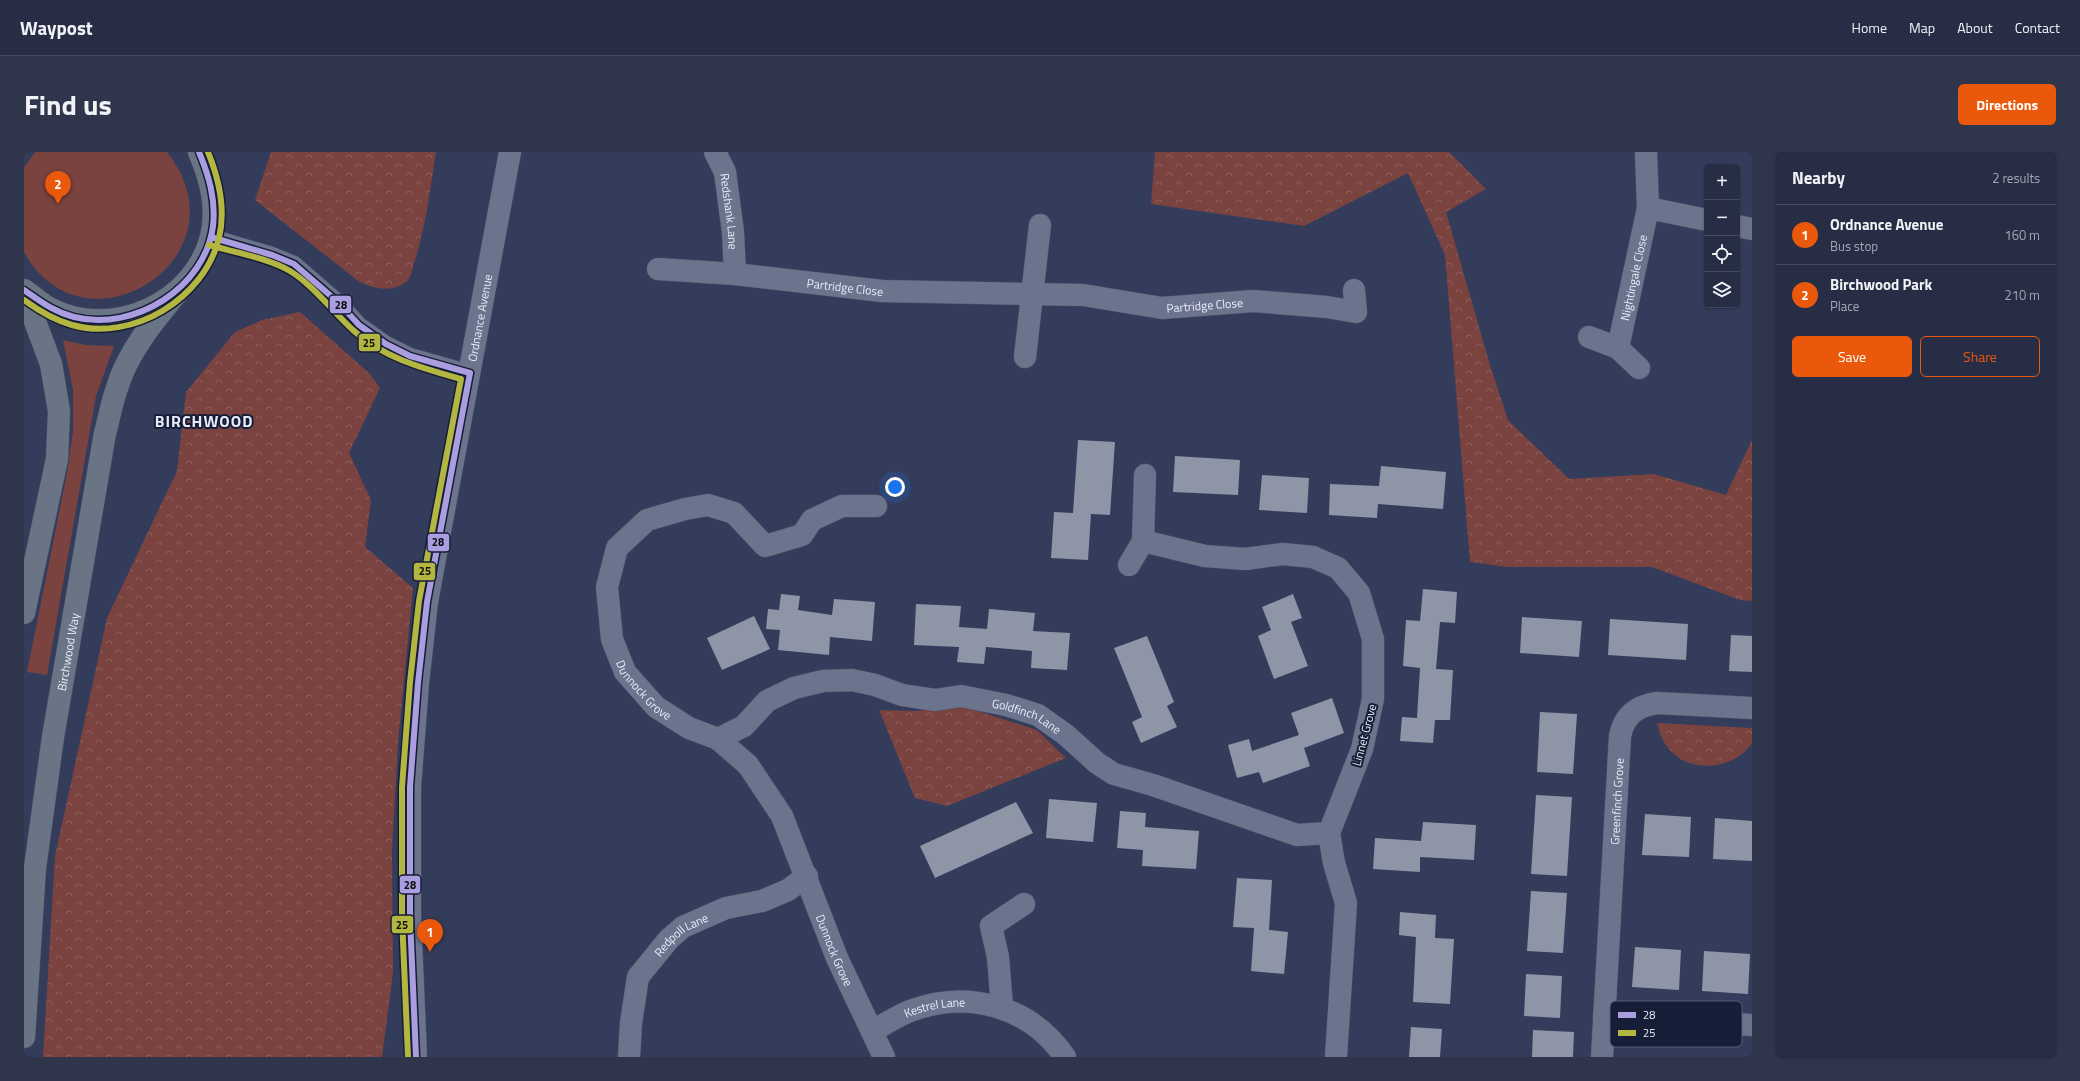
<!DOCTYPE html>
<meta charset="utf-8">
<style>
body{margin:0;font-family:"Titillium Web",sans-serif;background:#2f354b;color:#f1f3f6}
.controls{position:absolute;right:12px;top:12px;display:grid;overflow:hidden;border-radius:6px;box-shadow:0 1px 3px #0004}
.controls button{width:36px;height:36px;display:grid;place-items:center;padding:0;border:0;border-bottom:1px solid #43495d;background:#272d44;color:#f1f3f6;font:20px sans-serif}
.you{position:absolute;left:871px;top:335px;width:14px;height:14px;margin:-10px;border:3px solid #fff;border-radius:50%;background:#1a73e8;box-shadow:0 0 0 6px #1a73e833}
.badge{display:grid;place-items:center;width:26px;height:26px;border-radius:50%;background:#ea580c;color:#fff;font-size:13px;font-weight:700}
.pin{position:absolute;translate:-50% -33px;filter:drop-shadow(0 1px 2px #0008)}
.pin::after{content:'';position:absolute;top:21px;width:14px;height:12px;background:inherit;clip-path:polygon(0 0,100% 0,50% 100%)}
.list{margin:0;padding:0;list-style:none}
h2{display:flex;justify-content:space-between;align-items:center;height:52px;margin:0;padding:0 16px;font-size:17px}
h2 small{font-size:13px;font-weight:400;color:#a4a8b2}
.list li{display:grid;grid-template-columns:26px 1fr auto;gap:12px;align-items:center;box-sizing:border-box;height:60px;padding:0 16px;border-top:1px solid #43495d}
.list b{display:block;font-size:15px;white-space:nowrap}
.list p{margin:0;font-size:13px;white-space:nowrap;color:#a4a8b2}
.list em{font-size:13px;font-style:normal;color:#a4a8b2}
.actions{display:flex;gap:8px;padding:12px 16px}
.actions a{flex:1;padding:9px 0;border:1px solid #ea580c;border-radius:6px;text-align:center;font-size:14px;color:#ea580c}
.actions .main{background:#ea580c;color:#fff}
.icon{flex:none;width:22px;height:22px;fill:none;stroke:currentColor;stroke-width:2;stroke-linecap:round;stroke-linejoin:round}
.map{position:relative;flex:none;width:1728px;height:905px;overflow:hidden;border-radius:6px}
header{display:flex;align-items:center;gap:24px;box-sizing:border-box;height:56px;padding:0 20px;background:#272d44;border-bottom:1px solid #43495d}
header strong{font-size:19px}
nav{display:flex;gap:22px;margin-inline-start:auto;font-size:14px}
.intro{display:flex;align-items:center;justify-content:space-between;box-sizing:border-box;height:96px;padding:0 24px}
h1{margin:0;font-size:28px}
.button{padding:10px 18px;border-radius:6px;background:#ea580c;color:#fff;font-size:14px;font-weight:700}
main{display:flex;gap:24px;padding:0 24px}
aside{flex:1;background:#272d44;border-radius:6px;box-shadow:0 1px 3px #0004}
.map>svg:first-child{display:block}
.green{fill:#7a4340}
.forest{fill:url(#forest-crowns)}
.building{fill:#8d95a7}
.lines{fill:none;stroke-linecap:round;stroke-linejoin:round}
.service-casing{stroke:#50566c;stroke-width:17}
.minor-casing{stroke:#50566c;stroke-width:23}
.tertiary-casing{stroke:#50566c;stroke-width:23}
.primary-casing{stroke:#50566c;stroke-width:23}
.service{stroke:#6b738d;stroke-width:16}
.minor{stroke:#6b738d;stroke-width:22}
.tertiary{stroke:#6b738d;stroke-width:22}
.primary{stroke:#697585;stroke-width:22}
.bus-1-casing{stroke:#161e37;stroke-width:9}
.bus-2-casing{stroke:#161e37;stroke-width:9}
.bus-1{stroke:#ab9ee0;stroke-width:6}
.bus-2{stroke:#b3b742;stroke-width:6}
.labels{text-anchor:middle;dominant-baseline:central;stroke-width:4;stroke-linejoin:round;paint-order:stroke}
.street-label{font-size:12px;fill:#e7ecfa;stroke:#161e37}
.district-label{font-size:16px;font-weight:bold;letter-spacing:1px;fill:#e7ecfa;stroke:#161e37}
.key{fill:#161e37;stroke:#555c72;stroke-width:1}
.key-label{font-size:11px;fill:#e7ecfa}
.line-badge{stroke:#161e37;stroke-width:1.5}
.pale-badge-label{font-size:11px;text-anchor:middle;font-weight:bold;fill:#111}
</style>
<header>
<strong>Waypost</strong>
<nav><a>Home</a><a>Map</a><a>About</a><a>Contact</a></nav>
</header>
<div class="intro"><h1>Find us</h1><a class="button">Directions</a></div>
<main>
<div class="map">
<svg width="1728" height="905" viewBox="0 0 1728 905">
<defs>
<pattern id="forest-crowns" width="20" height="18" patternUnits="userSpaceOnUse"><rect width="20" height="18" fill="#7a4340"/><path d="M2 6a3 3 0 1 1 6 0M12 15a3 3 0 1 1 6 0" fill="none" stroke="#8d5e5c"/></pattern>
</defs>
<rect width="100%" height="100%" fill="#343c5b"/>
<g class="green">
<path d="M11,0H143C226,105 60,210 0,100V16Z"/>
<polygon points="39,188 61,193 90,194 72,244 23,523 3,520 43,321 49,279 49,238"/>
</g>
<g class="forest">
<path d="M247,0H412C406,38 402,75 390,111C389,115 387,124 384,128C370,142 348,137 333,128L231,48Z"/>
<polygon points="1131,0 1425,0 1462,37 1422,60 1466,213 1484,268 1545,327 1630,322 1702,343 1728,288 1728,449 1716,448 1628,415 1483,415 1446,410 1421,103 1384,21 1280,74 1127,52"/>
<polygon points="276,160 345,221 356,236 325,301 347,348 341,395 389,436 374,590 368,698 369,820 358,905 19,905 31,704 83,466 153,319 162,240 211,180 238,168"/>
<polygon points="938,554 1013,578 1042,606 923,654 891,646 855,558 892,559"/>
<path d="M1633,571L1728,576V591C1712,616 1671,622 1649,601C1640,593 1636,583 1633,571Z"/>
</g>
<g class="building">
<polygon points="1054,288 1091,290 1086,363 1067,362 1064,408 1027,406 1030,360 1049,361"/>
<polygon points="1151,304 1216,308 1214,343 1149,340"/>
<polygon points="1357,314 1422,320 1419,357 1354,352 1353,366 1305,363 1306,332 1355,334"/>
<polygon points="1238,323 1285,326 1283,361 1235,358"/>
<polygon points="1399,437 1433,440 1431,471 1416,470 1412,517 1429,518 1426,568 1411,568 1409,591 1376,589 1378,565 1393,566 1396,516 1379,514 1382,468 1396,469"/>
<polygon points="757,442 776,444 774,458 808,463 810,447 851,450 848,489 806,485 805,503 754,498 756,478 742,477 744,457 755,458"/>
<polygon points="1269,442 1278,466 1267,470 1284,514 1250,527 1234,484 1247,478 1238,455"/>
<polygon points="892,452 937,454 935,475 963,477 965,457 1011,461 1009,479 1046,481 1043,518 1007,516 1008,499 962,495 960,512 933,510 935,495 890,493"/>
<polygon points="730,464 746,497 698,518 683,486"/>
<polygon points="1498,465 1558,469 1555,505 1496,501"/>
<polygon points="1586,467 1664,472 1662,508 1584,503"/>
<polygon points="1707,483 1728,484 1728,520 1705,519"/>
<polygon points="1123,484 1150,550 1143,554 1153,575 1117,591 1108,570 1118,565 1090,496"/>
<polygon points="1308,546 1320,581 1280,596 1286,614 1239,631 1235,620 1213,626 1204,593 1225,587 1228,599 1275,583 1267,561"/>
<polygon points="1516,560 1553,562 1549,622 1513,620"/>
<polygon points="1512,643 1548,645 1543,724 1507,722"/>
<polygon points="1025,647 1073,651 1069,690 1022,686"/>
<polygon points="992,650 1009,681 911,726 896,694"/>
<polygon points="1096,659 1122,661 1121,675 1175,679 1172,717 1118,714 1119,698 1093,696"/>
<polygon points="1621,662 1667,665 1665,705 1618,703"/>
<polygon points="1691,666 1728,669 1728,709 1689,707"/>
<polygon points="1399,670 1452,673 1450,708 1396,705 1396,720 1349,717 1351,686 1397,689"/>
<polygon points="1213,726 1248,728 1245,778 1264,780 1260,822 1227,819 1230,776 1209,775"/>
<polygon points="1507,739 1543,741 1539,801 1503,799"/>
<polygon points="1376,760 1412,763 1411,786 1430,787 1426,852 1389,850 1392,785 1375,783"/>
<polygon points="1611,795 1657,798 1655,838 1608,835"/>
<polygon points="1680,799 1726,802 1724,842 1678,839"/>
<polygon points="1502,822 1538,824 1536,866 1500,864"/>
<polygon points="1387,875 1418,877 1416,905 1385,905"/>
<polygon points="1509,878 1550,880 1549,905 1508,905"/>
</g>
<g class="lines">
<g class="service-casing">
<polyline id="service" points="187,85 248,103 270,112 315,151 335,173 362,192 386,204 446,221"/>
</g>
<g class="minor-casing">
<g id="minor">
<path id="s1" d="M691,0L701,20L709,80L711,122"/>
<polyline points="1624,56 1683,68"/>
<polyline points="1713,74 1728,77"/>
<path id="s2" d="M634,117L711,122L858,139L1059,143L1138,156L1229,149L1303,155L1332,160L1330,138"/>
<polyline points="1565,185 1594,196 1615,216"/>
<path id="s3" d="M1594,196L1624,56L1622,0"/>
<polyline points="1001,205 1016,73"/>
<path id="s4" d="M852,354H818L788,368L778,383L741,394L710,361L684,353L661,357L623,368L593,396L583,435L588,487L601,520L632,555L665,576L694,587L724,613L758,664L813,806L860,905"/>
<polyline points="1119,389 1181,404 1221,407 1259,402 1289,405 1314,416 1335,441 1349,487 1349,547 1338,597 1305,681 1310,711 1322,751 1312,905"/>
<polyline points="1105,413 1119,389 1121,323"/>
<path id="s5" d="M694,587L720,574L743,549L770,536L799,529L828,528L851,533L878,543L911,548L937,544L982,553L1014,563L1042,583L1073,611L1090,622L1129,633L1273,683L1305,681"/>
<polyline points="978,855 974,805 967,774 1000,752"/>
<polyline points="1580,864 1728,873"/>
<path id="s6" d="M848,879C860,873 873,864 886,859C944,837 1006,854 1041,905"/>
<path id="s7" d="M605,905L607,871L614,825L645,787L659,775L702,756L738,749L764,738L783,724"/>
<path id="s8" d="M1578,905L1596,584C1600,564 1612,554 1633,551L1728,556"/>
</g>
</g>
<g class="tertiary-casing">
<g id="tertiary">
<path id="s9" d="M392,905L386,765V635L394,531L403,450L486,0"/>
</g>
</g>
<g class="primary-casing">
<g id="primary">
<path d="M0,138C9,144 18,153 27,157C88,188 170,152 187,85C194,55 187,28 175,0"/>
<polyline points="0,140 27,212 35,259 33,307 0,461"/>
<path id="s10" d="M0,885L11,716L29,585L81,281C85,268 87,253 92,239C103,200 131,167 157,136"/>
</g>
</g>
<use href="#service" class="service"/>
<use href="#minor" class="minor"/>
<use href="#tertiary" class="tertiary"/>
<use href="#primary" class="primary"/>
<g class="bus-1-casing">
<g id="bus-1">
<polyline points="187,85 248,103 270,112 315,151 335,173 362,192 386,204 446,221"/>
<path d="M0,138C16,149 30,160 50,165C110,180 181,136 189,74C192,48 185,24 175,0"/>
<polyline points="392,905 386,765 386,635 394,531 403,450 446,221"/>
</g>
</g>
<g class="bus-2-casing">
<g id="bus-2">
<path d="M185,93C209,100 244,106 266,119C289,133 310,161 330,179C360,206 398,216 437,227L395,449L386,530L378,635V765L384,905"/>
<path d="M0,148C15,159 30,168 48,173C109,190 180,147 195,86C202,57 195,27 184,0"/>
</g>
</g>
<use href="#bus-1" class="bus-1"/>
<use href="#bus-2" class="bus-2"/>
</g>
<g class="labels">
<g class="street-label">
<text stroke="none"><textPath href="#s1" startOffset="62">Redshank Lane</textPath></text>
<text stroke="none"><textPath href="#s3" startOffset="72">Nightingale Close</textPath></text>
<text stroke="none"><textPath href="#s2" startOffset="188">Partridge Close</textPath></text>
<text stroke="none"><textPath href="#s2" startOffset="549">Partridge Close</textPath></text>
<text stroke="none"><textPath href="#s9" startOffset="745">Ordnance Avenue</textPath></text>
<text stroke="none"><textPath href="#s10" startOffset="388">Birchwood Way</textPath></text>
<text stroke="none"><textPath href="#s4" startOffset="454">Dunnock Grove</textPath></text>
<text stroke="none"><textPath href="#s5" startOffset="333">Goldfinch Lane</textPath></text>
<text transform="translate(1340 583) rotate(-75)">Linnet Grove</text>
<text stroke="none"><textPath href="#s8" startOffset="256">Greenfinch Grove</textPath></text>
<text stroke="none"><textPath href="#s7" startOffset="142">Redpoll Lane</textPath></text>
<text stroke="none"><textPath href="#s4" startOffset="790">Dunnock Grove</textPath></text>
<text stroke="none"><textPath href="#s6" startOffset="68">Kestrel Lane</textPath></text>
</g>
<g class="district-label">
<text x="180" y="269">BIRCHWOOD</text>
</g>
</g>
<rect x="1586" y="849" width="132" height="46" rx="6" class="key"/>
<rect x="1594" y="860" width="18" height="6" fill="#ab9ee0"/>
<rect x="1594" y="878" width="18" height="6" fill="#b3b742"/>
<g class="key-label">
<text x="1619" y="867">28</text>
<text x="1619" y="885">25</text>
</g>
<g class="line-badge">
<rect x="305" y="143" width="23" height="19" rx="4" fill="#ab9ee0"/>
<rect x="334" y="181" width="23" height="19" rx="4" fill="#b3b742"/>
<rect x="403" y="381" width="23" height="19" rx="4" fill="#ab9ee0"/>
<rect x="389" y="410" width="23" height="19" rx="4" fill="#b3b742"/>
<rect x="375" y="723" width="22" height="19" rx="4" fill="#ab9ee0"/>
<rect x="367" y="763" width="23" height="19" rx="4" fill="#b3b742"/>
</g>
<g class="pale-badge-label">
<text x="317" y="157">28</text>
<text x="345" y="195">25</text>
<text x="414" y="394">28</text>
<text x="401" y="423">25</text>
<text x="386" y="737">28</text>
<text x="378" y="777">25</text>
</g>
</svg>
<div class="controls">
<button>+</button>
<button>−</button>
<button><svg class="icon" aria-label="locate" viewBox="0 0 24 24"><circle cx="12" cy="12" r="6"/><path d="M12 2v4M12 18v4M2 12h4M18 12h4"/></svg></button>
<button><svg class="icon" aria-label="layers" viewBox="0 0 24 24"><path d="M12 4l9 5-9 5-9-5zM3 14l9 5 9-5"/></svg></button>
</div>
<div class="you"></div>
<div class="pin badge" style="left:406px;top:800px">1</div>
<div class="pin badge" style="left:34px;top:52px">2</div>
</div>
<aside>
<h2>Nearby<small>2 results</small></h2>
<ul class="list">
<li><span class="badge">1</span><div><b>Ordnance Avenue</b><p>Bus stop</p></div><em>160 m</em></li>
<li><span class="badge">2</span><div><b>Birchwood Park</b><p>Place</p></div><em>210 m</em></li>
</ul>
<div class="actions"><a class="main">Save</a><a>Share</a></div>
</aside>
</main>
